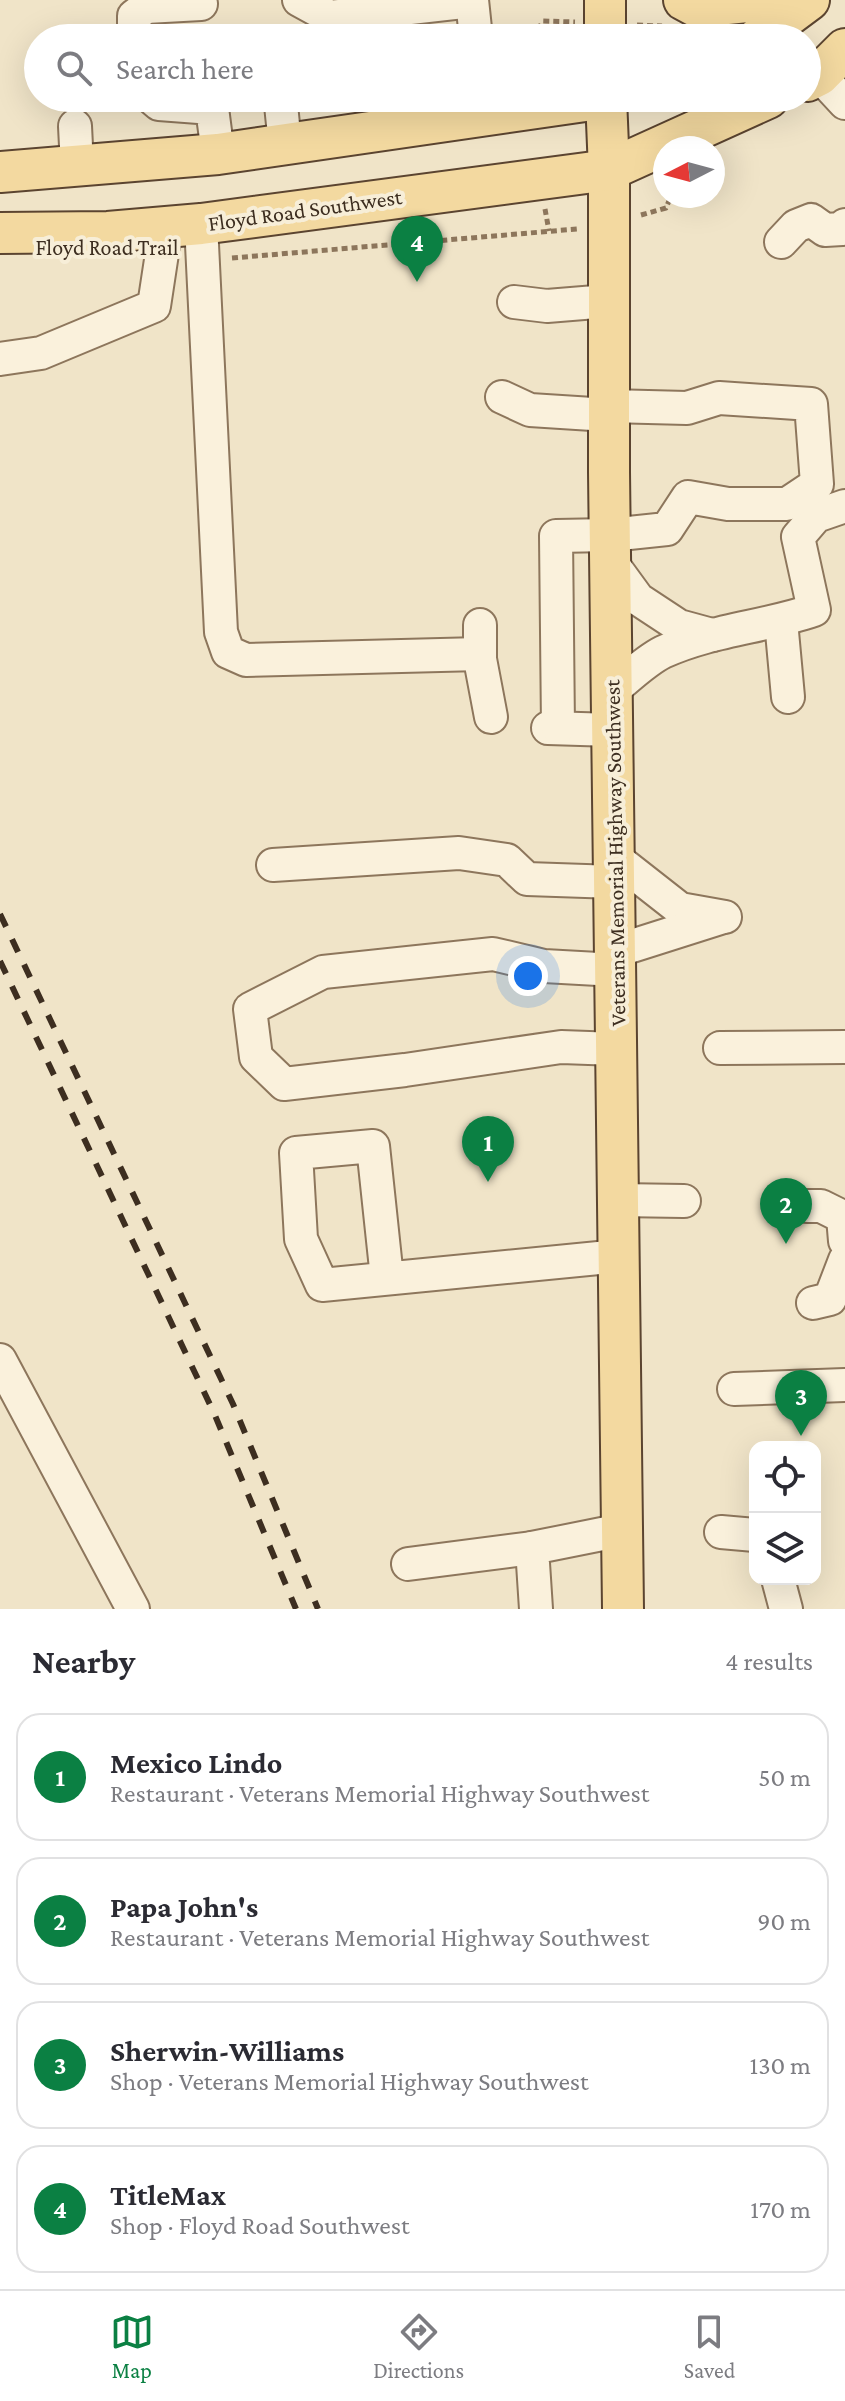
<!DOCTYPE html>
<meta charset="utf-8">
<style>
body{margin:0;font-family:"Crimson Pro",serif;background:#f2f2f3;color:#2b2b33}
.controls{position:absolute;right:24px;bottom:24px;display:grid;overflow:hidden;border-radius:16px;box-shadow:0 8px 32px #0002}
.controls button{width:72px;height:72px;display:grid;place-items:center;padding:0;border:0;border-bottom:2px solid #e1e1e2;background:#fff;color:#2b2b33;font:40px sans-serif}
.compass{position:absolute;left:653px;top:136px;width:72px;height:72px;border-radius:50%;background:#fff;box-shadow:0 8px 32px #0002;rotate:264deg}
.you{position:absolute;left:528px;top:976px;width:28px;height:28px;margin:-20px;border:6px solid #fff;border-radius:50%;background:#1a73e8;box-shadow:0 0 0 12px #1a73e833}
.badge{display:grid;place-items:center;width:52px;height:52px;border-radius:50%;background:#0b8043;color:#fff;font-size:26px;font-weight:700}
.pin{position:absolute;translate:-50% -66px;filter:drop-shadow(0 2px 4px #0008)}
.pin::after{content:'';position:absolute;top:42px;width:28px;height:24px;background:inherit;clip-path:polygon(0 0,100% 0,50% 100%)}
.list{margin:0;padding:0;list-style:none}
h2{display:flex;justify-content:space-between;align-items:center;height:104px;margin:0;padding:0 32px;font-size:34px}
h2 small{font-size:26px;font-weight:400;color:#7c7c81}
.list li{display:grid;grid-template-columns:52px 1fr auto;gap:24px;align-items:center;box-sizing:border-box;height:128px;margin:0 16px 16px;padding:0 16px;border:2px solid #e1e1e2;border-radius:24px}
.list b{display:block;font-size:30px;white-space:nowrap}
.list p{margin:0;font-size:26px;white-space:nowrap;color:#7c7c81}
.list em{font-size:26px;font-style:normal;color:#7c7c81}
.icon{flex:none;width:44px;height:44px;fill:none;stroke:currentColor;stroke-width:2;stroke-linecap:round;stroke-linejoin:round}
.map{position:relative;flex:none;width:845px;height:1609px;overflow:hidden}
.search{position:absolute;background:#fff;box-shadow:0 8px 32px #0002;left:24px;right:24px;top:24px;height:88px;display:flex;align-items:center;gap:20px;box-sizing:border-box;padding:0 28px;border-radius:44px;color:#7c7c81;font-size:30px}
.sheet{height:680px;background:#fff}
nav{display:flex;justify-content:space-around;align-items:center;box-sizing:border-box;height:112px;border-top:2px solid #e1e1e2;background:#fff;font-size:22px;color:#7c7c81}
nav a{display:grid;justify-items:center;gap:4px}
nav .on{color:#0b8043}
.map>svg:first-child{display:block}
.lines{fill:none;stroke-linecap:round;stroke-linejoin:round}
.minor-casing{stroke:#8d765c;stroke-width:36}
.major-casing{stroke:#5b4430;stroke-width:44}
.path{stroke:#8d765c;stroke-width:5;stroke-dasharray:6 4;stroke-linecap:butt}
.minor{stroke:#faf1dc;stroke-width:32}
.major{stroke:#f3d9a0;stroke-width:40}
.rail{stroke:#3d2e20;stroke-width:6;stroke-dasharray:14 14;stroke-linecap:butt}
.labels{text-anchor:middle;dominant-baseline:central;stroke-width:8;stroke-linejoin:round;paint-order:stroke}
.street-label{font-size:22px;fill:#3d2e20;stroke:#f7eed8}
</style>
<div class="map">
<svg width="845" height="1609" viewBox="0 0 845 1609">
<rect width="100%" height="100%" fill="#f0e4c8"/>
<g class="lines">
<g class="minor-casing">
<g id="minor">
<polyline points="299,0 330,17 472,1"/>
<polyline points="472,0 476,38"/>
<polyline points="134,38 134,16 146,7 201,4"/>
<polyline points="819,75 845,103"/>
<polyline points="152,98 159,104 212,108 218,154"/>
<polyline points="285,98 281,105 285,144"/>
<polyline points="75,126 77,166"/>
<polyline points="201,224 221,632 228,652 246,660 480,654"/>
<polyline points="781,242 796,226 811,220 825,230 842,229 845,225"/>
<polyline points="514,302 547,306 608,301"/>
<polyline points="0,359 41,353 154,306 166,227"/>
<polyline points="502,397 530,410 608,415"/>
<polyline points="611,562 638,599 679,626 712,635"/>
<polyline points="781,621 788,697"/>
<polyline points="480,625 480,659 491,717"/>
<path d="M613,690C628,678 645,661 663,652C711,630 765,627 814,610L798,537L816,516L845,506"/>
<polyline points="548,728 613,730"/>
<polyline points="558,728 556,536 610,535 667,529 688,497 728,504 787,504 817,484 811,404 719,398 687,408 609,406"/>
<polyline points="615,858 680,909 725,917"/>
<polyline points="273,865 459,853 507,860 527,879 615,882"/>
<polyline points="616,951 720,918"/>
<polyline points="616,970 544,966 493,954 323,972 250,1009 256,1057 284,1084 405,1070 561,1047 617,1049"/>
<polyline points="720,1048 845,1047"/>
<polyline points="618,1200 684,1201"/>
<polyline points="807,1206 821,1206 843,1217 845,1241"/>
<polyline points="387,1278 373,1146 296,1153 301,1239 322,1285 619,1256"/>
<polyline points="813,1303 830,1299 845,1260"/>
<polyline points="0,1360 133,1609"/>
<polyline points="734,1389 845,1385"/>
<polyline points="721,1532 755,1535"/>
<polyline points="408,1564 532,1548"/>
<polyline points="778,1579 786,1609"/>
<polyline points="536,1609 532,1548 622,1530"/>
</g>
</g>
<g class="major-casing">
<g id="major">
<polyline points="605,0 605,38"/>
<polyline points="684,0 697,7 769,0"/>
<polyline points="758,38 809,0"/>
<polyline points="807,81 819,75 845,49"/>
<polyline points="606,98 609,170 609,472 623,1609"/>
<polyline points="0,172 218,154 606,98"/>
<polyline points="0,233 108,232 201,224 609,170 768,98"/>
</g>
</g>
<g class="path">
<polyline points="637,25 662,26"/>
<polyline points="533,38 543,21 575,22"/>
<polyline points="545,209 549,231"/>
<polyline points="641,215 666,208 671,196"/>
<polyline points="232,258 577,229"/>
</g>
<use href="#minor" class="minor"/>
<use href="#major" class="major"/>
<g class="rail">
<polyline points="0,914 233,1404 318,1609"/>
<polyline points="0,961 214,1413 296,1609"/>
</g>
</g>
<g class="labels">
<g class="street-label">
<text transform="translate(305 210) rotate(-8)">Floyd Road Southwest</text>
<text x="107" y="247">Floyd Road Trail</text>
<text transform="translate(615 853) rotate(-91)">Veterans Memorial Highway Southwest</text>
</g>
</g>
</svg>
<div class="controls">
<button><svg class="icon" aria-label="locate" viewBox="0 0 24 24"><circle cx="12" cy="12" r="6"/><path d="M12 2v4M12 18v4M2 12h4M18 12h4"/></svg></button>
<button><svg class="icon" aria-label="layers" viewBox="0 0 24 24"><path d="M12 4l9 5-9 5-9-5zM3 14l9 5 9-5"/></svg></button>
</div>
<svg class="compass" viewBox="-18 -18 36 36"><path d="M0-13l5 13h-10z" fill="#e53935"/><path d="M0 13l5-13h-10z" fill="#7c7c81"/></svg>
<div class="you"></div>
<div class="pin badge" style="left:488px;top:1182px">1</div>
<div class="pin badge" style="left:786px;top:1244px">2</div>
<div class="pin badge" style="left:801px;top:1436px">3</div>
<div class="pin badge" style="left:417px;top:282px">4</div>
<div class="search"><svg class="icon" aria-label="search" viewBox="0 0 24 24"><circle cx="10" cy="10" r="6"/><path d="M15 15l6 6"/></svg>Search here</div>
</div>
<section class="sheet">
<h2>Nearby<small>4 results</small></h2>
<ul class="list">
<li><span class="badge">1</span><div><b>Mexico Lindo</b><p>Restaurant · Veterans Memorial Highway Southwest</p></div><em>50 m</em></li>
<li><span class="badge">2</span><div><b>Papa John's</b><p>Restaurant · Veterans Memorial Highway Southwest</p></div><em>90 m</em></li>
<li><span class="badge">3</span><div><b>Sherwin-Williams</b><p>Shop · Veterans Memorial Highway Southwest</p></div><em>130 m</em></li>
<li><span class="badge">4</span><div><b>TitleMax</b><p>Shop · Floyd Road Southwest</p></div><em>170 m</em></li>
</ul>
</section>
<nav>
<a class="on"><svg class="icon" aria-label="map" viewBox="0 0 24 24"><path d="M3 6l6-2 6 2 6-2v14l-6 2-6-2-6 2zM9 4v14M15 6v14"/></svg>Map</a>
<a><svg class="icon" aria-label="directions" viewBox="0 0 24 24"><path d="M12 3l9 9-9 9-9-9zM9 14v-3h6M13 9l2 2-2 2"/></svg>Directions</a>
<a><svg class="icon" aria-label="saved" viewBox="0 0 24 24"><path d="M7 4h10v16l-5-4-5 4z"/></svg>Saved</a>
</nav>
